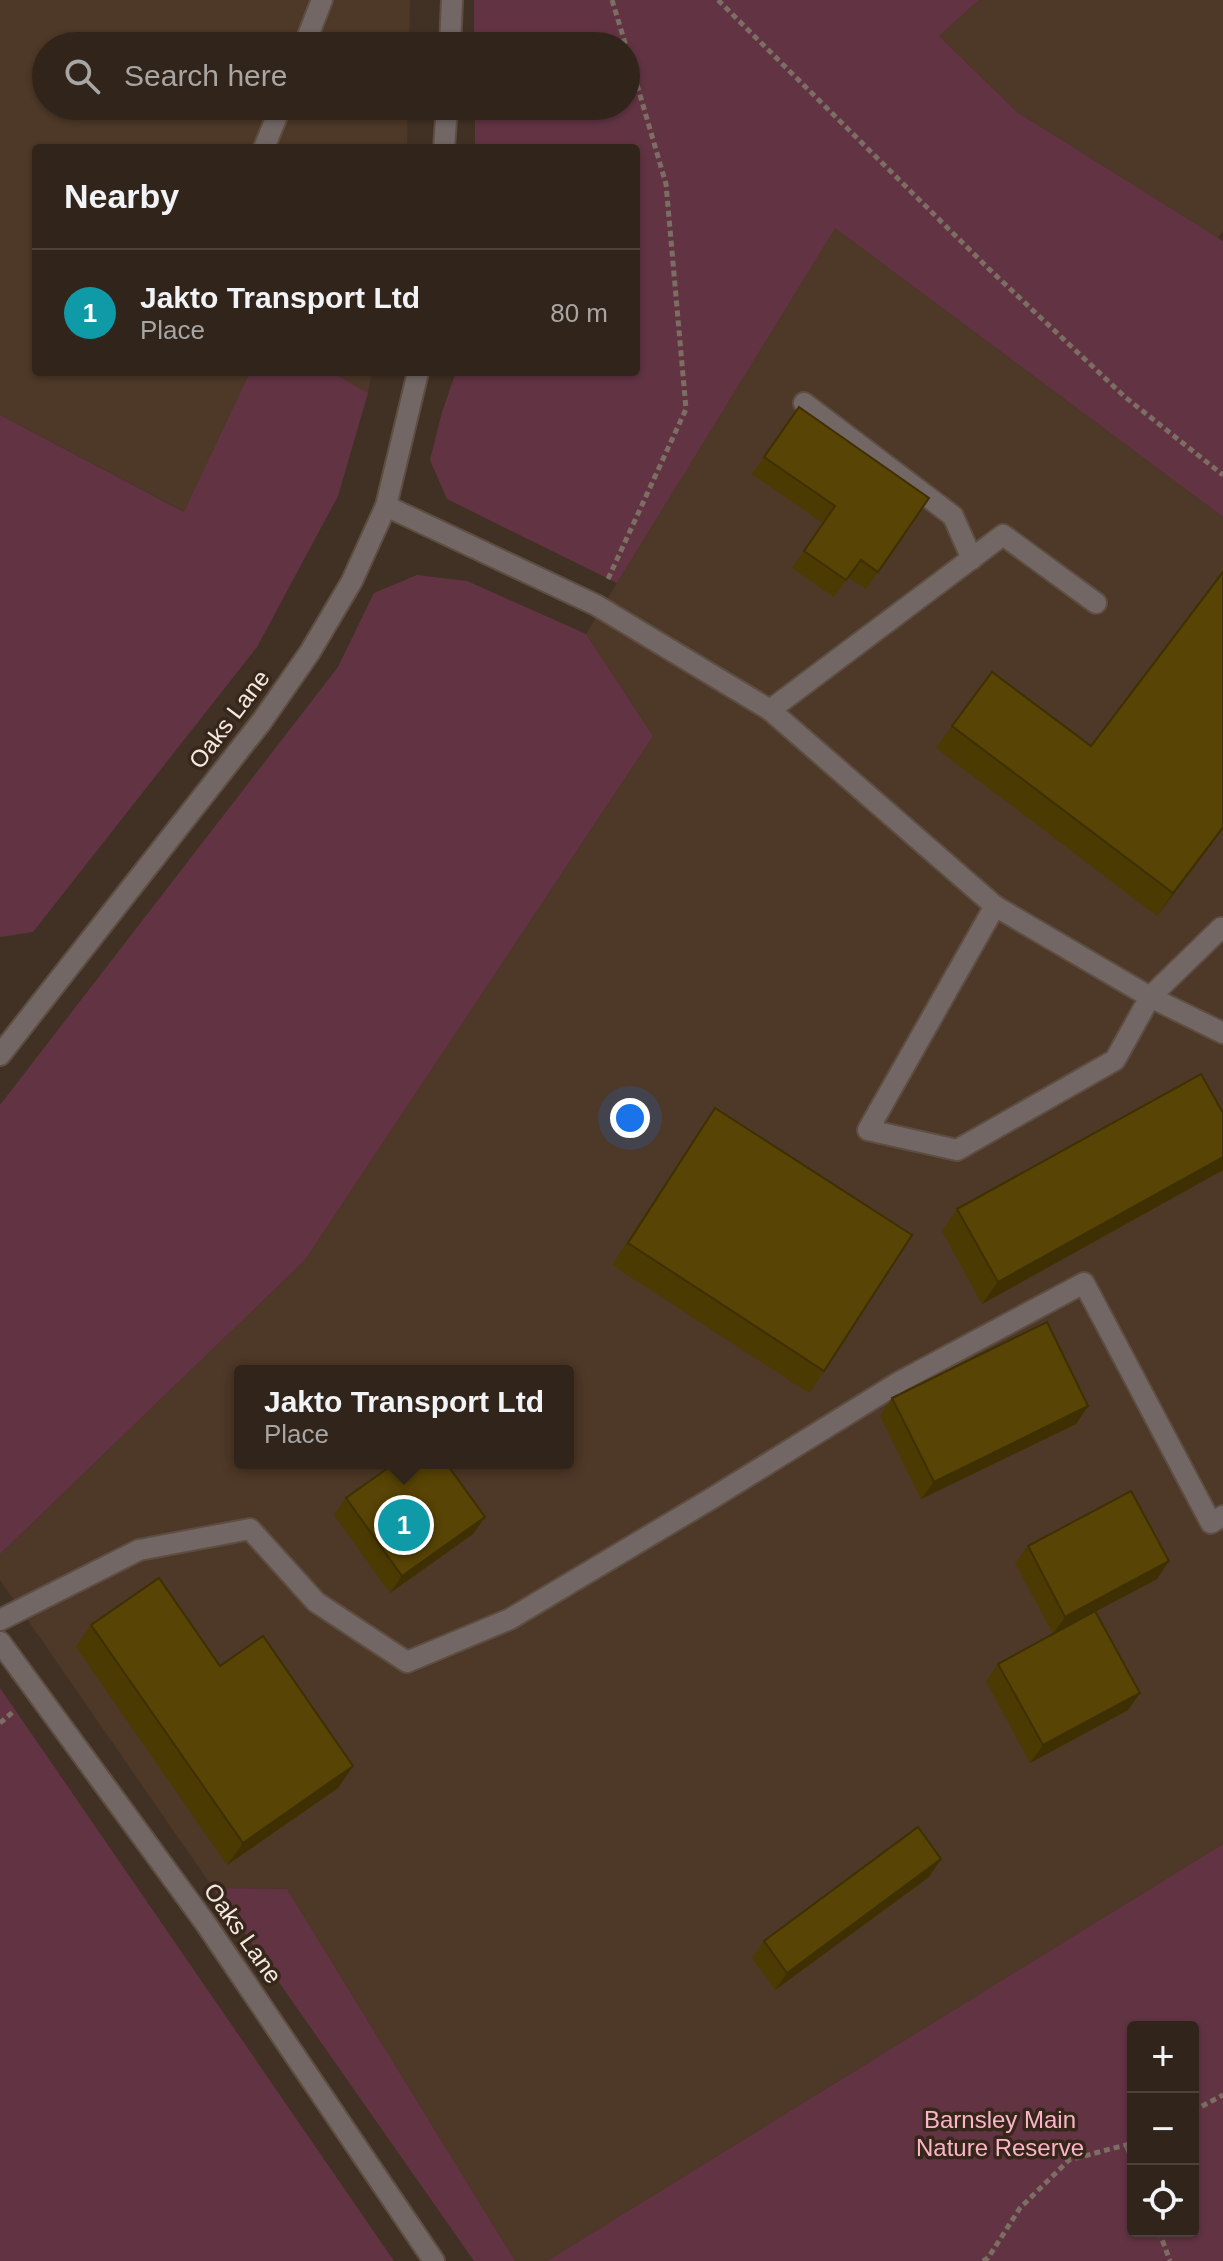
<!DOCTYPE html>
<meta charset="utf-8">
<style>
body{margin:0;font-family:Helvetica,sans-serif;background:#392d24;color:#f1f3f6}
.controls{position:absolute;right:24px;bottom:24px;display:grid;overflow:hidden;border-radius:8px;box-shadow:0 2px 6px #0004}
.controls button{width:72px;height:72px;display:grid;place-items:center;padding:0;border:0;border-bottom:2px solid #4c423a;background:#31251b;color:#f1f3f6;font:40px sans-serif}
.you{position:absolute;left:630px;top:1118px;width:28px;height:28px;margin:-20px;border:6px solid #fff;border-radius:50%;background:#1a73e8;box-shadow:0 0 0 12px #1a73e833}
.badge{display:grid;place-items:center;width:52px;height:52px;border-radius:50%;background:#53cadc;color:#fff;font-size:26px;font-weight:700}
.pin{position:absolute;translate:-50% -50%;border:4px solid #fff;box-shadow:0 2px 8px #0006}
.popup{position:absolute;left:234px;top:1365px;width:340px;height:104px;box-sizing:border-box;display:grid;place-content:center;border-radius:8px;background:#31251b;filter:drop-shadow(0 2px 6px #0005);font-size:26px;white-space:nowrap;color:#a8a5a3}
.popup b{font-size:30px;color:#f1f3f6}
.popup::after{content:'';position:absolute;left:50%;top:100%;margin-left:-16px;border:16px solid transparent;border-top-color:#31251b}
.list{margin:0;padding:0;list-style:none}
h2{display:flex;justify-content:space-between;align-items:center;height:104px;margin:0;padding:0 32px;font-size:34px}
h2 small{font-size:26px;font-weight:400;color:#a8a5a3}
.list li{display:grid;grid-template-columns:52px 1fr auto;gap:24px;align-items:center;box-sizing:border-box;height:128px;padding:0 32px;border-top:2px solid #4c423a}
.list b{display:block;font-size:30px;white-space:nowrap}
.list p{margin:0;font-size:26px;white-space:nowrap;color:#a8a5a3}
.list em{font-size:26px;font-style:normal;color:#a8a5a3}
.icon{flex:none;width:44px;height:44px;fill:none;stroke:currentColor;stroke-width:2;stroke-linecap:round;stroke-linejoin:round}
.map{position:relative;flex:none;width:1223px;height:2261px;overflow:hidden}
.search{position:absolute;background:#31251b;box-shadow:0 2px 6px #0004;left:32px;top:32px;width:608px;height:88px;display:flex;align-items:center;gap:20px;box-sizing:border-box;padding:0 28px;border-radius:44px;color:#a8a5a3;font-size:30px}
.panel{position:absolute;background:#31251b;box-shadow:0 2px 6px #0004;left:32px;top:144px;width:608px;height:232px;border-radius:8px}
.map>svg:first-child{display:block}
.built{fill:#4e3827;fill-rule:evenodd}
.green{fill:#623443;fill-rule:evenodd}
.lines{fill:none;stroke-linecap:round;stroke-linejoin:round}
.service-casing{stroke:#5e4e42;stroke-width:24}
.tertiary-casing{stroke:#5e4e42;stroke-width:24}
.path{stroke:#7c6e63;stroke-width:5;stroke-dasharray:6 4;stroke-linecap:butt}
.service{stroke:#726765;stroke-width:20}
.tertiary{stroke:#726765;stroke-width:20}
.wall{fill:#4c3a03}
.shaded-wall{fill:#3e3003}
.building{fill:#584404;stroke:#3e3003;stroke-width:2}
.labels{text-anchor:middle;dominant-baseline:central;stroke-width:7;stroke-linejoin:round;paint-order:stroke}
.street-label{font-size:24px;fill:#f4e9e1;stroke:#37271a}
.park-label{font-size:24px;fill:#fbb4c9;stroke:#37271a}
</style>
<div class="map">
<svg width="1223" height="2261" viewBox="0 0 1223 2261">
<rect width="100%" height="100%" fill="#413124"/>
<g class="built">
<polygon points="0,0 410,0 409,46 46,46 46,106 408,106 407,148 36,148 36,372 250,372 185,512 0,415"/>
<polygon points="979,0 1223,0 1223,231 1218,238 1017,112 939,36"/>
<path d="M834,227L1223,517V1844L547,2261H515L287,1889L213,1888L0,1580V1554L305,1260L653,736L586,634ZM240,1371H568V1463H240Z"/>
<polygon points="332,372 372,372 368,393"/>
</g>
<g class="green">
<polygon points="474,0 979,0 939,36 1017,112 1223,241 1223,517 835,228 617,583 447,499 430,460 442,412 456,372 636,372 636,148 475,148 475,106 626,106 626,46 474,46"/>
<polygon points="250,372 332,372 368,393 338,496 257,647 33,932 0,937 0,415 184,512"/>
<polygon points="417,575 467,581 586,634 653,736 305,1260 0,1554 0,1105 338,667 374,593"/>
<polygon points="0,1688 394,2261 0,2261"/>
<path d="M1223,1844V2261H547ZM1133,2027H1193V2231H1133Z"/>
<polygon points="213,1888 287,1889 515,2261 474,2261"/>
</g>
<g class="lines">
<g class="service-casing">
<g id="service">
<polyline points="304,46 322,0"/>
<polyline points="264,148 281,106"/>
<polyline points="804,403 953,516 972,559"/>
<polyline points="386,506 596,605 770,710 995,906 1150,997 1223,1033"/>
<polyline points="770,710 1003,535 1096,603"/>
<polyline points="995,906 868,1130 957,1150 1115,1060 1150,997 1221,928 1223,929"/>
<polyline points="0,1620 139,1550 250,1529 316,1602 407,1662 510,1619 714,1497 901,1381 1084,1283 1211,1523 1223,1516"/>
</g>
</g>
<g class="tertiary-casing">
<g id="tertiary">
<polyline points="450,46 452,0"/>
<polyline points="444,148 447,106"/>
<polyline points="0,1055 262,721 310,652 352,581 386,506 418,372"/>
<polyline points="0,1642 206,1924 434,2261"/>
</g>
</g>
<g class="path">
<polyline points="612,0 626,46"/>
<polyline points="718,0 989,269 1125,397 1223,475"/>
<polyline points="608,579 686,409 666,184 626,47"/>
<polyline points="0,1723 14,1711"/>
<polyline points="1193,2111 1223,2095"/>
<polyline points="1127,2147 1133,2163"/>
<polyline points="1159,2231 1170,2261"/>
<polyline points="983,2261 988,2258 1020,2208 1069,2160 1133,2143"/>
</g>
<use href="#service" class="service"/>
<use href="#tertiary" class="tertiary"/>
</g>
<g class="wall">
<polygon points="799,407 929,498 866,589 848,577 834,597 792,568 823,523 752,474"/>
<polygon points="952,726 1091,746 1223,829 1157,916 936,748"/>
<polygon points="715,1108 824,1371 809,1393 612,1265"/>
<polygon points="1223,1113 1223,1170 982,1304 942,1231 957,1209"/>
<polygon points="892,1398 1088,1406 1076,1424 921,1499 880,1416"/>
<polygon points="346,1498 485,1517 473,1534 390,1593 334,1515"/>
<polygon points="1028,1546 1169,1561 1157,1579 1053,1634 1015,1563"/>
<polygon points="91,1625 220,1666 353,1766 338,1788 227,1865 76,1647"/>
<polygon points="998,1664 1140,1693 1128,1710 1030,1763 986,1681"/>
<polygon points="929,1877 775,1990 752,1958 764,1941"/>
</g>
<g class="shaded-wall">
<polygon points="1223,827 1223,829 1157,916 1173,893"/>
<polygon points="1223,1157 1223,1170 982,1304 998,1282"/>
<polygon points="1088,1406 1076,1424 921,1499 934,1482"/>
<polygon points="485,1517 473,1534 390,1593 402,1576"/>
<polygon points="1169,1561 1157,1579 1053,1634 1065,1617"/>
<polygon points="1140,1693 1128,1710 1030,1763 1043,1745"/>
<polygon points="353,1766 338,1788 227,1865 243,1843"/>
<polygon points="941,1859 929,1877 775,1990 787,1973"/>
</g>
<g class="building">
<polygon points="799,407 929,498 878,572 861,560 846,580 804,551 835,506 764,457"/>
<polygon points="1223,572 1223,827 1173,893 952,726 992,672 1091,746"/>
<polygon points="1201,1074 1223,1113 1223,1157 998,1282 957,1209"/>
<polygon points="715,1108 912,1235 824,1371 628,1243"/>
<polygon points="1047,1322 1088,1406 934,1482 892,1398"/>
<polygon points="395,1463 446,1463 485,1517 402,1576 346,1498"/>
<polygon points="1131,1491 1169,1561 1065,1617 1028,1546"/>
<polygon points="159,1578 220,1666 263,1636 353,1766 243,1843 91,1625"/>
<polygon points="1095,1611 1140,1693 1043,1745 998,1664"/>
<polygon points="918,1827 941,1859 787,1973 764,1941"/>
</g>
<g class="labels">
<g class="street-label">
<text transform="translate(229 719) rotate(-53)">Oaks Lane</text>
<text transform="translate(243 1933) rotate(55)">Oaks Lane</text>
</g>
<g class="park-label">
<text x="1000" y="2119">Barnsley Main<tspan x="1000" dy="28">Nature Reserve</tspan></text>
</g>
</g>
</svg>
<div class="controls">
<button>+</button>
<button>−</button>
<button><svg class="icon" aria-label="locate" viewBox="0 0 24 24"><circle cx="12" cy="12" r="6"/><path d="M12 2v4M12 18v4M2 12h4M18 12h4"/></svg></button>
</div>
<div class="you"></div>
<div class="pin badge" style="left:404px;top:1525px;background:#0f9aa8">1</div>
<div class="popup"><b>Jakto Transport Ltd</b>Place</div>
<div class="search"><svg class="icon" aria-label="search" viewBox="0 0 24 24"><circle cx="10" cy="10" r="6"/><path d="M15 15l6 6"/></svg>Search here</div>
<section class="panel">
<h2>Nearby<small></small></h2>
<ul class="list">
<li><span class="badge" style="background:#0f9aa8">1</span><div><b>Jakto Transport Ltd</b><p>Place</p></div><em>80 m</em></li>
</ul>
</section>
</div>
